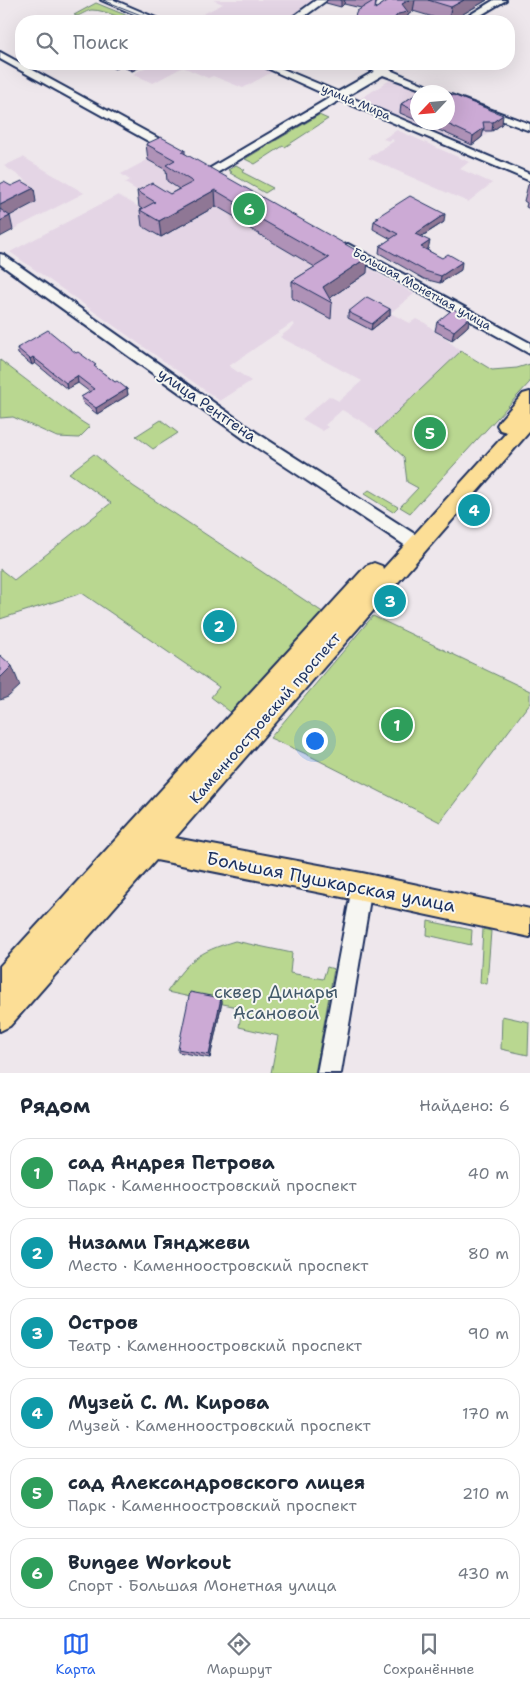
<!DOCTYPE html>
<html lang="ru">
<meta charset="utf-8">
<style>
body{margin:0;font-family:"Shantell Sans",sans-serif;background:#f2f2f3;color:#1f2937}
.compass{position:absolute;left:410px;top:85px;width:45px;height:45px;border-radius:50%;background:#fff;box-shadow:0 5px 20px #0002;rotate:244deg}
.you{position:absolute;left:314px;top:740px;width:18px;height:18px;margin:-12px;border:4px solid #fff;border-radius:50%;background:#1a73e8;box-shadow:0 0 0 8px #1a73e833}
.badge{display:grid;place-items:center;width:32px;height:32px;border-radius:50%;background:#2563eb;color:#fff;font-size:16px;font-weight:700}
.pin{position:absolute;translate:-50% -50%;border:2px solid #fff;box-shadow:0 1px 5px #0006}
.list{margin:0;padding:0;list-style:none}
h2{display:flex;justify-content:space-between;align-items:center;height:65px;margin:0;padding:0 20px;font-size:21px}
h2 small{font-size:16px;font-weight:400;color:#747a83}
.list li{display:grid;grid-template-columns:32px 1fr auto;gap:15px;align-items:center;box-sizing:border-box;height:70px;margin:0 10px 10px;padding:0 10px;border:1px solid #e0e1e3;border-radius:20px}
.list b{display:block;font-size:19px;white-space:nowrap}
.list p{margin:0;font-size:16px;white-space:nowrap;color:#747a83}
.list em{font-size:16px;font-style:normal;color:#747a83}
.icon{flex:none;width:28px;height:28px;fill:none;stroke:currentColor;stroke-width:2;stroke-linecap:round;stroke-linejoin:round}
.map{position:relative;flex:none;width:530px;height:1073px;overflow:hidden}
.search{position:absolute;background:#fff;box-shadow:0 5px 20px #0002;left:15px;right:15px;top:15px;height:55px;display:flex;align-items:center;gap:12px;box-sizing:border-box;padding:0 18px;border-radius:20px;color:#747a83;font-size:19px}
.sheet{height:545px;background:#fff}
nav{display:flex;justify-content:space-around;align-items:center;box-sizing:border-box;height:70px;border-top:1px solid #e0e1e3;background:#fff;font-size:14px;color:#747a83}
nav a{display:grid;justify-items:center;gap:2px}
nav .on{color:#2563eb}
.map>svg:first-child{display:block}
.built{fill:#e4d5e5}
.green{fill:#b9d790;stroke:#6a8377}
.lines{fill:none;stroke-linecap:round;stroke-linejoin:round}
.minor-casing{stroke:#1b2f5e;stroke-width:4}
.major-casing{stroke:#1b2f5e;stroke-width:4}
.minor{fill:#f6f6f2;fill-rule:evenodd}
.major{fill:#fcde96;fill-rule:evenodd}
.tram{stroke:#1b2f5e;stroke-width:1}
.wall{fill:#af92b7;stroke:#1b2f5e}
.shaded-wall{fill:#8f7795;stroke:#1b2f5e}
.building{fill:#ccaad5;stroke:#1b2f5e}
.labels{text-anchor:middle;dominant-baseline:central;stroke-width:4;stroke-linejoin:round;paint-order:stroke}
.far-street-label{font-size:12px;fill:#1b2f5e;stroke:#f6f6f2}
.street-label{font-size:15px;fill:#1b2f5e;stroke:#f6f6f2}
.near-street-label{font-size:18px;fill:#1b2f5e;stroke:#f6f6f2}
.near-park-label{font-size:18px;fill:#42596a;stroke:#f6f6f2}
</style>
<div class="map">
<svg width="530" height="1073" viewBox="0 0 530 1073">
<rect width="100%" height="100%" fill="#eee7ec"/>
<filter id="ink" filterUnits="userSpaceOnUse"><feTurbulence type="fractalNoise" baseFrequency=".02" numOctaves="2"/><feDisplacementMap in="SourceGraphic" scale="10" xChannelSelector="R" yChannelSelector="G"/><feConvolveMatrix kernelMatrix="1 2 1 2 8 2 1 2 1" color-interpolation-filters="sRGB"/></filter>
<g filter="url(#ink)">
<g class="built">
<polygon points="213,0 315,0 285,21 189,21 223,4"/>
<polygon points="152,64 251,64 272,72 243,88 213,76 208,78 183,67 153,83 133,74"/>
<polygon points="390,80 423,92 418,92 418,122 448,122 448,102 502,123 470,147 360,99"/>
<polygon points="397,130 469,162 460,169 492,183 468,202 368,158 394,141 392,139 389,141 383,139"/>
<polygon points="164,151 414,294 390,313 410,323 416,319 425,323 461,351 492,370 517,368 530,364 530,382 410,513 400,507 418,488 407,482 404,457 376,432 365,423 342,410 325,425 328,427 323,431 302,419 329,396 339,401 362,381 280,337 295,325 292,323 229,366 251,381 220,401 10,252 118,195 139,207 153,200 125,183 130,180 121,174"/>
<polygon points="23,157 84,193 0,236 1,194 27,181 4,166"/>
</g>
<g class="green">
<path d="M96,3L140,21C121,21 108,10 92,10C88,10 81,15 77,16L74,15Z"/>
<polygon points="319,115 328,119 285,147 283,146 255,164 245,159"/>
<polygon points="236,165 245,170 242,172 273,188 265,193 230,173 232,172 228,170"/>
<polygon points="461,351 492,370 517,368 530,364 530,382 410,513 400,507 418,488 407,482 404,457 376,432"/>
<polygon points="0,360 79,420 90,427 79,438 57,437 13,417 0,418"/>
<polygon points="161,420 178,433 153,449 136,436"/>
<polygon points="94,454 133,486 324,613 233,714 211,697 219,687 82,593 0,619 0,569 14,580 111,503 69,473"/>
<polygon points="369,490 398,507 393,512 364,494"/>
<polygon points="373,616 530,691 530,703 523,712 440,822 304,753 270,738"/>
<polygon points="428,921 472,930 471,945 427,935"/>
<polygon points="483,929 491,931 487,984 480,983"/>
<path d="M235,941L292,953L290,973L323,979L327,967L334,969L315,1073H271L278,1036L239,1027L242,1008L167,992C188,960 198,952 235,941Z"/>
<polygon points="502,1016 529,1022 528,1055 501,1049"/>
</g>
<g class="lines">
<g class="minor-casing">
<g id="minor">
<polygon points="101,0 114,0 163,21 150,21"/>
<polygon points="316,0 327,0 298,21 287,21"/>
<polygon points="494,0 506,0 471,21 460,21"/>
<polygon points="0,52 176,148 178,150 172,153 168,152 0,59"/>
<polygon points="258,64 271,64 338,92 375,71 361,66 360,64 373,64 382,67 387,64 399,64 390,70 442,92 429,92 383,75 347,96 530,174 530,181 340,100 215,174 207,174 205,172 207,170 331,97"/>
<polygon points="448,94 530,124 530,131 448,100"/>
<polygon points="348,244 530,343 530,354 344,251 342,248 344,245"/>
<polygon points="0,254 4,255 257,433 424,540 426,545 424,550 418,551 412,550 247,441 0,264"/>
<polygon points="362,877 369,880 372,887 341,1073 317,1073 352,887 355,880"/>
</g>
</g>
<g class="major-casing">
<polygon id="major" points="530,392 530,431 175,838 362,873 530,909 530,937 362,901 156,860 10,1026 0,1031 0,966 366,566 374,563 382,566 383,569 507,432 500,430 497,425 500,420 523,394"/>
</g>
<use href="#minor" class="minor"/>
<use href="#major" class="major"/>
<g class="tram">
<polyline points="103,0 156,21"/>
<polyline points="236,21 240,19"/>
</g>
</g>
<g class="wall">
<polygon points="327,0 377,0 375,9 389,0 487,0 451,21 446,21 413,11 408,15 407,21 355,21 355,16 361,8 344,4 341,7 326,3"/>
<polygon points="105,64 143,64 144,65 132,71 121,66 115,69"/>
<polygon points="418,93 418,121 400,113 401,104"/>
<polygon points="448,93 502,124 492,131 483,131 482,137 472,145 421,122 448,122"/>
<polygon points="146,144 185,150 185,154 367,273 330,298 332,303 331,319 292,298 292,281 315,267 235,220 235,217 216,206 161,237 142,226 140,210 142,209 139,207 137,191 170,194 179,189 167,181 166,170 148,160"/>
<polygon points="530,183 530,209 526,207 527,203 524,201 528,185"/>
<polygon points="377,217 444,222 421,237 428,249 427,250 461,270 440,283 424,279 379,253 380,246 391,239 373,229 374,221 377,220"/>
<polygon points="390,309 390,315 371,330 348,318 348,312"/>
<polygon points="470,317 468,326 452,340 435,331 437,322"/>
<polygon points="17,348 76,353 115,382 127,389 128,395 97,414 83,403 81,397 90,392 78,383 67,389 35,363 32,365 18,354"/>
<polygon points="221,998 222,1002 210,1058 178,1052 178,1049"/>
</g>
<g class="shaded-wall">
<polygon points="341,0 345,0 344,4 341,7"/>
<polygon points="409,0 415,0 413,11 408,15 407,21 392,21 398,14 402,4"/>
<polygon points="464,0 487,0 451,21 449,21 451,7"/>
<polygon points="115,64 121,64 121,66 115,69"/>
<polygon points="134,64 143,64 144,65 132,71 131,65"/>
<polygon points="503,115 502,124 492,131 493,122"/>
<polygon points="484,128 482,137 472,145 473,136"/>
<polygon points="34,188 36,202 0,221 0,205"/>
<polygon points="215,190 216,206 161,237 159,221"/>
<polygon points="445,214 444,222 414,241 415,234"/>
<polygon points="10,216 13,230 0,237 0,221"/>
<polygon points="430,241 428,249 420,255 421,247"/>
<polygon points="368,257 367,273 327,300 323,287"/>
<polygon points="462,262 461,270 440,283 441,276"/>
<polygon points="390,309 390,315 371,330 372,324"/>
<polygon points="470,317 468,326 452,340 454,331"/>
<polygon points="33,357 35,363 32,365 30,359"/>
<polygon points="77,376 78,383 67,389 66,383"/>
<polygon points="127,389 128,395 97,414 96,408"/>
<polygon points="12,666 20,686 8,697 0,700 0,678"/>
<polygon points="221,998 222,1002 210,1058 209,1055"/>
</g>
<g class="building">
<polygon points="375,0 376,0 375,9 389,0 409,0 402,4 408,12 398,14 392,21 360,21 355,16 357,11"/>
<polygon points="428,0 464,0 451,7"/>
<polygon points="429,86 445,92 419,92"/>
<polygon points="418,93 418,112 401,104"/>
<polygon points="448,93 503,115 493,122 483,122 484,128 473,136 443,122 448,122"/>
<polygon points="161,137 185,150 182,152 368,257 323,287 332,303 292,281 329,258 234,204 237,203 215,190 159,221 140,210 155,202 137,191 152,183 170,194 193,182 166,165 175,160 146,144"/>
<polygon points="22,181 34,188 0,205 0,184 4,182 11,186"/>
<polygon points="410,196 445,214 415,234 430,241 421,247 442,258 448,254 462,262 441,276 425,271 380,246 398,234 374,221 379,218 377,217"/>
<polygon points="0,209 10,216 0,221"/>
<polygon points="367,297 390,309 372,324 348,312"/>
<polygon points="453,309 470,317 454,331 437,322"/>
<polygon points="48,330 76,353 78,352 96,365 94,366 115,382 117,381 127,389 96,408 81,397 94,389 77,376 66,383 33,357 30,359 17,348"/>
<polygon points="0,655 12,666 0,678"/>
<polygon points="190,992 221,998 209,1055 178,1049"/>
</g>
</g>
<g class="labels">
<g class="far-street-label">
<text transform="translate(356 102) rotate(23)">улица Мира</text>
<text transform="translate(422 289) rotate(29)">Большая Монетная улица</text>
</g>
<g class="street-label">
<text transform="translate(207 405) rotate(35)">улица Рентгена</text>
<text transform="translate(265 718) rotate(-49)">Каменноостровский проспект</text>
</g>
<g class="near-street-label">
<text transform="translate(331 882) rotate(11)">Большая Пушкарская улица</text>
</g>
<g class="near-park-label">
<text x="276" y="992">сквер Динары<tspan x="276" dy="21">Асановой</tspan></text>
</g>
</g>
</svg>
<svg class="compass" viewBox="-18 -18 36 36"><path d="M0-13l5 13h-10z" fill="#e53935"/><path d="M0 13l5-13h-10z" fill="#747a83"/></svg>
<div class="you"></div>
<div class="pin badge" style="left:397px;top:725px;background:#2e9e5b">1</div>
<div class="pin badge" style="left:219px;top:626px;background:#0f9aa8">2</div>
<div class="pin badge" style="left:390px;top:601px;background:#0f9aa8">3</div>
<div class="pin badge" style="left:474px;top:510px;background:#0f9aa8">4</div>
<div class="pin badge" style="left:430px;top:433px;background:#2e9e5b">5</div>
<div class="pin badge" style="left:249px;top:209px;background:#2e9e5b">6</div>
<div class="search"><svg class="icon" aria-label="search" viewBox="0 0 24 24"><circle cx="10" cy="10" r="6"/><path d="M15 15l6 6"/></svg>Поиск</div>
</div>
<section class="sheet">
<h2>Рядом<small>Найдено: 6</small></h2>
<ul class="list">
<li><span class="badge" style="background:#2e9e5b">1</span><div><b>сад Андрея Петрова</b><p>Парк · Каменноостровский проспект</p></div><em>40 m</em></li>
<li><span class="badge" style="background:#0f9aa8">2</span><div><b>Низами Гянджеви</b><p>Место · Каменноостровский проспект</p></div><em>80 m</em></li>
<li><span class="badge" style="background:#0f9aa8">3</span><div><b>Остров</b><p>Театр · Каменноостровский проспект</p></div><em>90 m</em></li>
<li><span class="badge" style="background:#0f9aa8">4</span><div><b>Музей С. М. Кирова</b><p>Музей · Каменноостровский проспект</p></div><em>170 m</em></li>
<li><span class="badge" style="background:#2e9e5b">5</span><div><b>сад Александровского лицея</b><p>Парк · Каменноостровский проспект</p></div><em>210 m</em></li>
<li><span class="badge" style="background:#2e9e5b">6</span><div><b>Bungee Workout</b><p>Спорт · Большая Монетная улица</p></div><em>430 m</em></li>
</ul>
</section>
<nav>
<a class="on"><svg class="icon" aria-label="map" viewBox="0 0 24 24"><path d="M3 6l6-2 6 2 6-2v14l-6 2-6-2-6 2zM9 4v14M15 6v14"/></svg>Карта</a>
<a><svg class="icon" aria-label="directions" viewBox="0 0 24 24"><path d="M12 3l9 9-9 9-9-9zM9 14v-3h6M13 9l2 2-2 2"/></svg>Маршрут</a>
<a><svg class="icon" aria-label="saved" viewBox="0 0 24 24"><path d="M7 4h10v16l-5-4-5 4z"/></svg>Сохранённые</a>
</nav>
